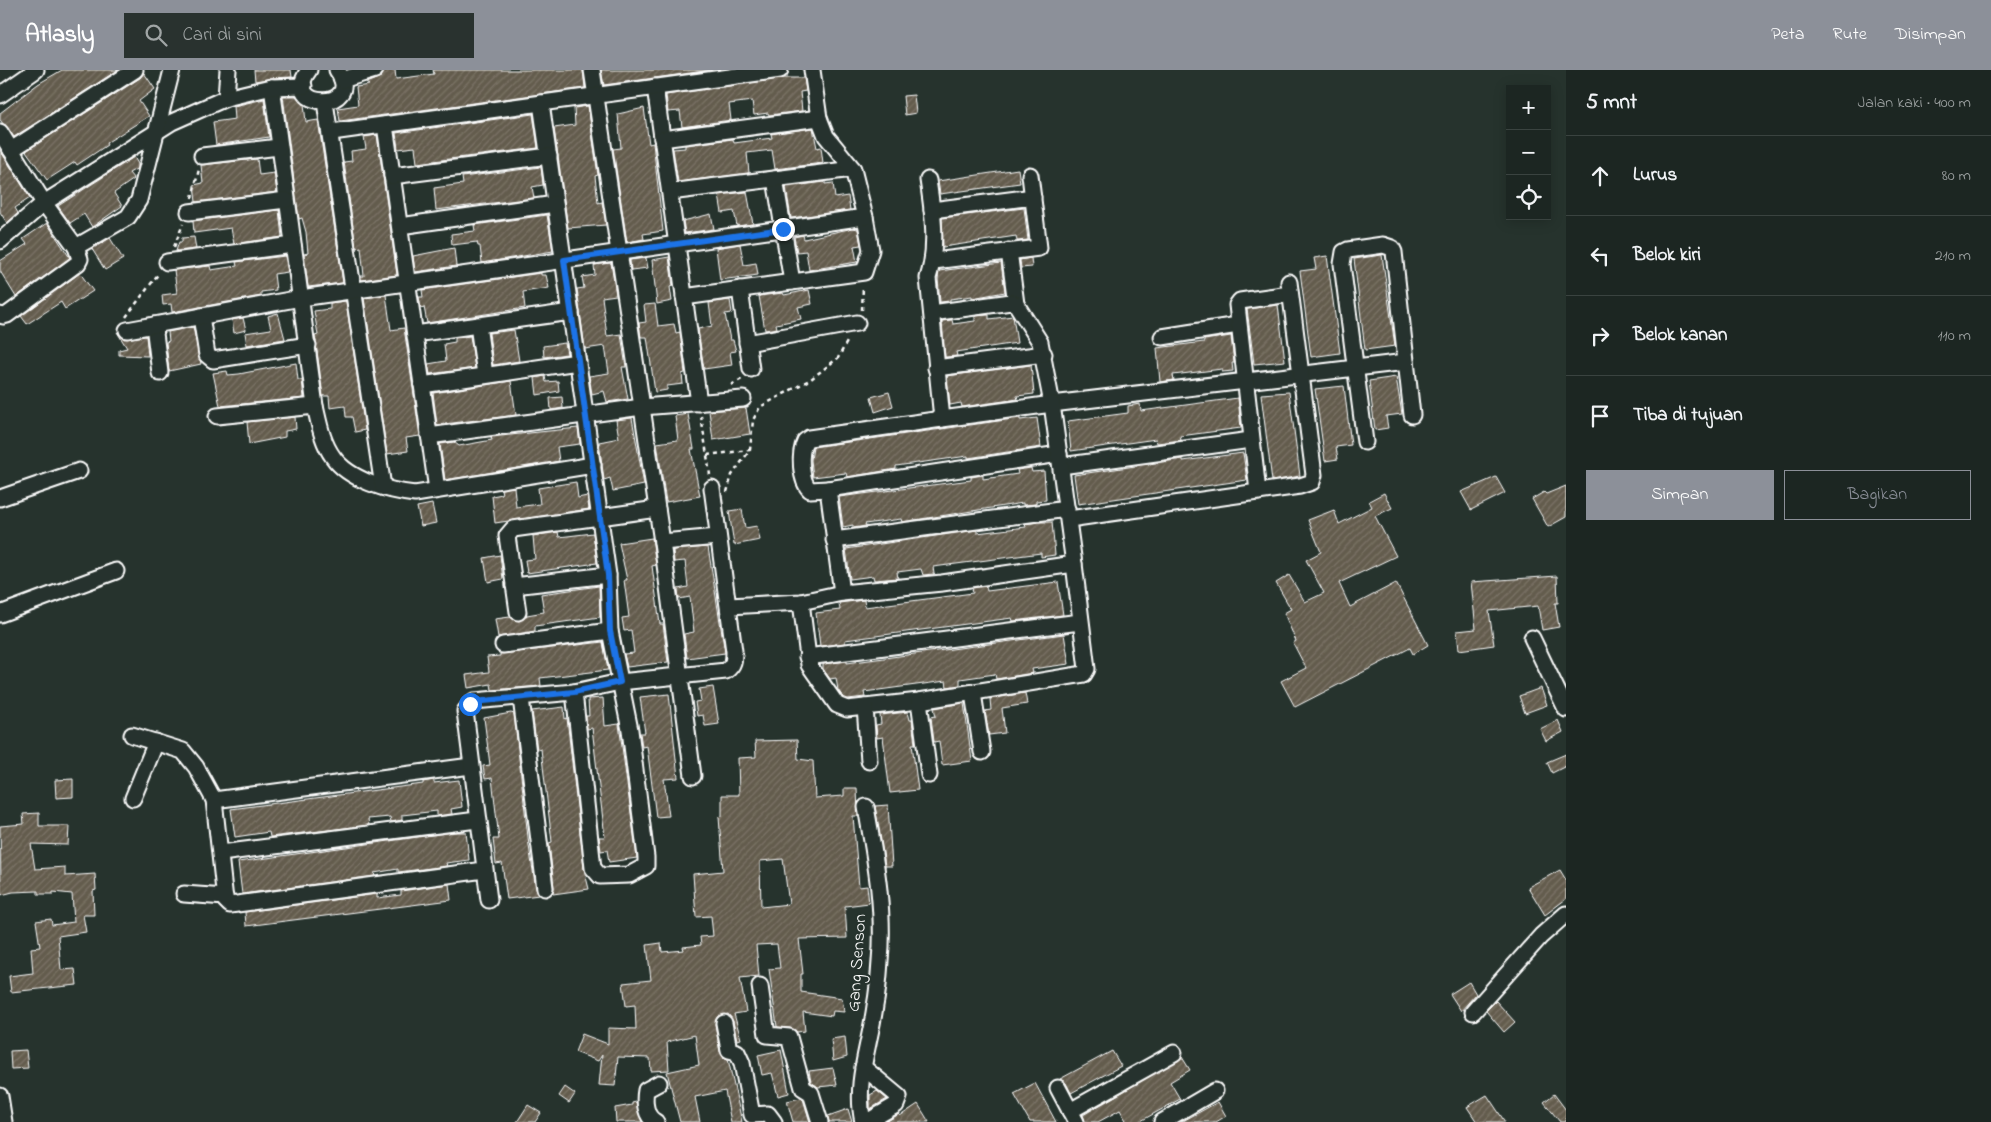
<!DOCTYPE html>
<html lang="id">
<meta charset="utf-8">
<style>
body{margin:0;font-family:"Indie Flower",sans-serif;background:#29322f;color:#f1f3f6}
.controls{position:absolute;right:15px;top:15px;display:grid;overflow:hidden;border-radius:0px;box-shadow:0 2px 12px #0003}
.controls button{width:45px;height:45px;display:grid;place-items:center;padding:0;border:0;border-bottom:1px solid #3a4340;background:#1c2622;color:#f1f3f6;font:25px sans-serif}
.stop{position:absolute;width:15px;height:15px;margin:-11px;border:4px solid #1a73e8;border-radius:50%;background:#fff}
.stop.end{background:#1a73e8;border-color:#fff;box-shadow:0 1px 5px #0008}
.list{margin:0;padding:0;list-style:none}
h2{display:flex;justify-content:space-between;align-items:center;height:65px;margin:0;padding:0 20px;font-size:21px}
h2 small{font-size:16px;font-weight:400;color:#a0a5a5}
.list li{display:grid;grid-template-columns:32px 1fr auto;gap:15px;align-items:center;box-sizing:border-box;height:80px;padding:0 20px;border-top:1px solid #3a4340}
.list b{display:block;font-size:19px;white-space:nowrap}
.list em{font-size:16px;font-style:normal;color:#a0a5a5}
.actions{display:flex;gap:10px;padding:15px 20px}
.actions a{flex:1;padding:11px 0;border:1px solid #8c9099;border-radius:0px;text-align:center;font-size:18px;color:#8c9099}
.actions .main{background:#8c9099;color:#fff}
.icon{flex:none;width:28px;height:28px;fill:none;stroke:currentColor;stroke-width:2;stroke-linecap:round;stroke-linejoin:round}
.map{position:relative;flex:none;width:1566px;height:1052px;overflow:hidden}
header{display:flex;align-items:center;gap:30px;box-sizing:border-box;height:70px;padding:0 25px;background:#8c9099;color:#fff}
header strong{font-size:24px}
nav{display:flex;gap:28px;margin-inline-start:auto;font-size:18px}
.search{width:350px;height:45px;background:#29322f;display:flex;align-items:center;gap:12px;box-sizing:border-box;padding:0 18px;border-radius:0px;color:#a0a5a5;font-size:19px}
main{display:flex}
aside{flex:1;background:#1c2622}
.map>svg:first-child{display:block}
.building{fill:url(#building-hatch);stroke:#fff;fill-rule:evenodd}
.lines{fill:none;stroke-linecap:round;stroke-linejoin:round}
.minor-casing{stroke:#fff;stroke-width:19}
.path{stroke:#fff;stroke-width:2.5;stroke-dasharray:4 4;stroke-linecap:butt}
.minor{stroke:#26332d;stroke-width:15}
.route{stroke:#1a73e8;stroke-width:6}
.labels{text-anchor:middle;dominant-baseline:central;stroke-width:4;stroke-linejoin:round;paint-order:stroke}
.street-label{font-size:18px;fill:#fff;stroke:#26332d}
</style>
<header>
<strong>Atlasly</strong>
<div class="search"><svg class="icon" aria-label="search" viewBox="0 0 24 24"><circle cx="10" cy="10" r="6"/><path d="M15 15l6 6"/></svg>Cari di sini</div>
<nav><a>Peta</a><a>Rute</a><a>Disimpan</a></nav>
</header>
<main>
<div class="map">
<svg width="1566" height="1052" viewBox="0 0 1566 1052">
<defs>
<pattern id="building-hatch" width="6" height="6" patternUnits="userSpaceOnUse" patternTransform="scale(1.25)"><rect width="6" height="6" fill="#645c4d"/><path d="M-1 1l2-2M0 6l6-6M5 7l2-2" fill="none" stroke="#7b7468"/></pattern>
</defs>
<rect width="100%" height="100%" fill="#26332d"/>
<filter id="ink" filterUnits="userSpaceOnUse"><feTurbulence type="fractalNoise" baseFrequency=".02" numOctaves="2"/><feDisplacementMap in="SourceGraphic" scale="10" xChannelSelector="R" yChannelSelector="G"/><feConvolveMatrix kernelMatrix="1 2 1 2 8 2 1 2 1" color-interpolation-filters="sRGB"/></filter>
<g filter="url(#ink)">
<g class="building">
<polygon points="62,0 118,0 14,67 0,50 0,43 38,14"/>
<polygon points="254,0 291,0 292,7 272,8 255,11"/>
<polygon points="384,0 395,0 396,9 434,4 433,0 583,0 585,18 340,51 338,38 358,35 356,17 369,15 366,13 381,7"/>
<polygon points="601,0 712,0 604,15"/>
<polygon points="144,3 155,19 139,31 149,46 106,73 107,75 77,95 75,92 47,110 26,81 140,8"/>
<polygon points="784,8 804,8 806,21 800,22 802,41 769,45 768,43 754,45 752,31 729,34 731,50 682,57 680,41 668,42 666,25"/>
<polygon points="914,25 916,43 905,45 903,26"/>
<polygon points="283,26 296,26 304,34 306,52 318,50 343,213 308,217 304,184 308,183 306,162 302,148 299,149"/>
<polygon points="264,29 269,67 216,75 213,52 235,49 234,36"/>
<polygon points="588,36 598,105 595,106 598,133 602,132 606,155 568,158 554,58 575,55 574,38"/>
<polygon points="644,38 649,74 653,73 663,161 643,164 644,169 627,172 613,79 621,78 618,44"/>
<polygon points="533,44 538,78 417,93 415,77 398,79 396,63"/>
<polygon points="813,58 817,78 821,77 823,93 775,99 772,80 747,83 749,103 678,112 673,79 685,78 685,75 733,69 734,73 772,68 771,64"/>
<polygon points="377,65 397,205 361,210 361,206 364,206 361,177 356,178 344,92 352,91 351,81 366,79 364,67"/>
<polygon points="0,80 30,128 15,138 18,143 7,153 0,142"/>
<polygon points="134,87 138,94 138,98 129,103 134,109 114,123 122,136 92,157 84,144 70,153 58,136"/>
<polygon points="257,89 259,105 274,103 277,122 196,132 194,115 203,113 201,95"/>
<polygon points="541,97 543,115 532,117 534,128 436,140 434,118 463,114 462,107"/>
<polygon points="1018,99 1020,113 940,124 938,111"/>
<polygon points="825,112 825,114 833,113 835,128 848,126 850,140 791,148 786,117"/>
<polygon points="747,122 753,154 737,156 734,141 722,143 719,125"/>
<polygon points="1024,138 1028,170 1017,171 1016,166 943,177 942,148"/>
<polygon points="279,140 282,167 234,174 231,158 194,163 193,151"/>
<polygon points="711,144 714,159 685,163 683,151"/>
<polygon points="547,145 553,181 482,193 480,176 478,176 477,172 452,175 451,164 475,161 474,155"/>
<polygon points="47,153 70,188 16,227 0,201 0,191 27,174 23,169"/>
<polygon points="853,158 858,159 861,175 854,176 857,192 809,200 806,181 797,182 794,167 803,165 804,169"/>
<polygon points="194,167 196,179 176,181 179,172 182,172 182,168"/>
<polygon points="110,168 123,189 105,200 92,179"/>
<polygon points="740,174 744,195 756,193 758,205 720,210 716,178"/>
<polygon points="454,178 456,196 415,202 413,186"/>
<polygon points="1382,185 1395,276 1365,280 1354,189"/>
<polygon points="285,186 288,202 274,204 276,220 261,222 261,226 172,242 171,234 163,235 162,225 177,223 174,200 210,196 211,200 237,196 236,192"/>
<polygon points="1327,186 1340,283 1311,287 1300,201 1316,199 1314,188"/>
<polygon points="669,187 673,216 670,217 672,231 657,234 652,190"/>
<polygon points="646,188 648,198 631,200 630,190"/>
<polygon points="1031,188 1032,197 1021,198 1020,190"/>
<polygon points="611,193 616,225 602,227 607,266 621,264 626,297 622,297 628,329 607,332 604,321 592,324 589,306 609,303 605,276 585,279 577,219 584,218 582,207 595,205 594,195"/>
<polygon points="1001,193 1005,222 972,228 972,226 950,229 950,231 940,232 938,209 939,201"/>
<polygon points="80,203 93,221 65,239 61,232 27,254 21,246"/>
<polygon points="541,203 541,205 546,205 549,218 523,222 525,238 427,253 424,237 421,238 419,227 423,227 422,220"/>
<polygon points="809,220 812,234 798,237 801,249 776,254 777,258 765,260 759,226 783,223 784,225"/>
<polygon points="386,225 391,260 404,258 420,366 406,368 408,381 387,384 364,228"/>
<polygon points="730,230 732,243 725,244 730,270 733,270 736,281 730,282 732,295 704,299 698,259 712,256 709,233"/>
<polygon points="346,231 365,360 355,362 352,347 346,347 345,336 330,338 329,326 323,326 315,266 318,265 314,241 330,239 330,233"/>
<polygon points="655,234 658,256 674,254 676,263 680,262 685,303 682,304 683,314 667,316 667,320 655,322 647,267 641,267 639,253 646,252 644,235"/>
<polygon points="1278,235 1285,291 1254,294 1247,239"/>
<polygon points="278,243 285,269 247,275 245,263 271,259 268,246"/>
<polygon points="989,245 989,249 1013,246 1017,273 956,282 957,286 945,287 942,251 952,250 953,254 975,251 975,246"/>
<polygon points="243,248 246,260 234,263 232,250"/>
<polygon points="193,257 201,294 169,301 166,272 169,271 168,262"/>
<polygon points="514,260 519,291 493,295 489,263"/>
<polygon points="117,262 124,269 146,266 148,286 119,285 119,280 127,278"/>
<polygon points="470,266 475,298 430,304 428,294 446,291 444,274 455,272 455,268"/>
<polygon points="1231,266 1234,293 1232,293 1233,301 1222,302 1222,299 1173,305 1174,310 1160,312 1157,278 1204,272 1204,270"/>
<polygon points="565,273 567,284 544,287 543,276"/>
<polygon points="296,293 298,310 302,310 304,328 220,336 213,303 227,301 228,305 239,304"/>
<polygon points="1031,295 1034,324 1017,326 1018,329 962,337 961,333 950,335 947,306"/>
<polygon points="545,306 546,312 558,311 559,321 537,325 535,308"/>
<polygon points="1396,307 1402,344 1386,346 1388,358 1375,360 1369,311"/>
<polygon points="511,311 516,345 437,355 433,323"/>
<polygon points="1344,316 1351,375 1336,377 1338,389 1325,391 1315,319"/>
<polygon points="889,322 893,336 875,342 871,327"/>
<polygon points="1289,322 1300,406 1272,411 1261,324"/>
<polygon points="562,327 563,338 551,340 550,328"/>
<polygon points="1238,328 1241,358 1180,366 1181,370 1157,373 1156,369 1071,381 1068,351 1128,343 1128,336 1140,334 1141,341"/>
<polygon points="746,338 750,364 713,370 709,341"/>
<polygon points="688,344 694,379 691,379 700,426 666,432 657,373 678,370 675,346"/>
<polygon points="295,347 296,359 285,361 285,367 249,374 247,352"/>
<polygon points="632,348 644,415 613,421 610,408 604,410 599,372 619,368 616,350"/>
<polygon points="1020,348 1020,350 1037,348 1041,377 968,388 968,386 896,396 896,399 847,407 846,403 813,407 811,390 813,377"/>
<polygon points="578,358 580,374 557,377 559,391 445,410 440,374 454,372 459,376 492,370 491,367"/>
<polygon points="1243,383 1247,410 1078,434 1074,405 1183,389 1183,391"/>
<polygon points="1031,398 1032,402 1044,401 1046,430 1036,431 1036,434 1023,435 1023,433 902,452 901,449 865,454 866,456 853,458 853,455 843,457 839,427 971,410 971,407 983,405 983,409 1018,404 1017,400"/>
<polygon points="1496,407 1505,423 1471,440 1461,422"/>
<polygon points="576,412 578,428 587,426 589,439 495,453 492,426 502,424 501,419 514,417 516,437 540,434 538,418"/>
<polygon points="1566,416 1566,447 1548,457 1532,429 1544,422 1546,424"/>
<polygon points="1384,423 1392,438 1375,446 1396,486 1339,513 1350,537 1396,513 1428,575 1413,584 1410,578 1295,637 1281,611 1306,598 1293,573 1296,571 1284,543 1291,539 1276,513 1289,505 1305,532 1324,523 1306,490 1321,482 1308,450 1334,440 1339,454 1372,437 1369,431"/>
<polygon points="432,434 436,453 421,456 417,437"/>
<polygon points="742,439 745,458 757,456 760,470 734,475 729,441"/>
<polygon points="1039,452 1052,452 1055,485 1041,487 1041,483 933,497 934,504 923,505 921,499 897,502 898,508 874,510 873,506 850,509 846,479 977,460 977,463 1026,457 1025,454"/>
<polygon points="558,462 559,467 593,463 597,493 527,503 525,490 535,489 533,466"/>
<polygon points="652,468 656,495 652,496 660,554 663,554 668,592 627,597 624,584 634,583 631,560 624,561 622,548 629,547 624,510 627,510 619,473"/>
<polygon points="708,477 725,583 687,588 684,564 694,562 690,527 679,529 678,519 688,517 685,491 674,492 673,480"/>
<polygon points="500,485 503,509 488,512 484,488"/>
<polygon points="1557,506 1558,533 1555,533 1559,557 1542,560 1538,536 1489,541 1494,575 1459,580 1457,561 1476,559 1471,512"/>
<polygon points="1058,512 1063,545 1013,551 1012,548 845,570 845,573 820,576 816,543 840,540 839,533 864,530 865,537 973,523 972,518 986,516 987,521"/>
<polygon points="599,516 600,547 535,556 535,561 498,567 495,549 510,547 519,551 527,545 544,542 541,524"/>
<polygon points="1064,564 1069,594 1032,599 1033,603 996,609 995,604 960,609 960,615 947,617 946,611 864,622 865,627 848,629 843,627 838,620 836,608 830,609 823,599 823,594 847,591 847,593"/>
<polygon points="603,572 608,600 540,608 541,616 492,620 491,614 468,618 466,605 489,602 487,587 500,586 500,584"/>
<polygon points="713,617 719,654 705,656 703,645 697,646 695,632 701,631 699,619"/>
<polygon points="1541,618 1547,635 1525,643 1519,626"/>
<polygon points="1025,623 1027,634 1002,638 1005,663 989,665 985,641 991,640 990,629"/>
<polygon points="669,624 678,708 664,709 669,746 656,747 647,676 642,677 640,663 645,663 640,627"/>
<polygon points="603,628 605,656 619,654 637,788 609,792 607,780 601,781 599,767 605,767 592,658 587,659 586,646 589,646 588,629"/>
<polygon points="964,633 972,691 942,695 939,671 934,672 931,647 936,646 934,638"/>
<polygon points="564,637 565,649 567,648 584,799 589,819 553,824 554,817 549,773 552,772 541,679 537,680 532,641"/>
<polygon points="908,642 910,650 912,650 915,674 912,674 918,720 890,723 883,667 877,668 876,655 881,654 880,645"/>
<polygon points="511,643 514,644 529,776 536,819 539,825 507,829 502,793 496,794 493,769 499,769 492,708 485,709 483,696 490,695 484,648"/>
<polygon points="1558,650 1563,662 1546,671 1540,659"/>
<path d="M797,670L798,689L813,691L815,728L844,726V718H857L858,746H853L859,817L867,816L869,833L845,836L847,868L799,869L803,904H801V922L842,928L844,942L833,941L832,946L803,942L805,961L797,962L790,958L777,957L769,899L780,898L777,874L756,875L759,906L740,908L746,942L734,944L741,969L737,970L733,951L728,944L718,946L715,954L720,982L728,989L742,1052H731L725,1021L695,1027L700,1052H680L667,1002L699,995L695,965L667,972L669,1000L651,1001L650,988L618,987L615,1016L599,1015L602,985L598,991L575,982L582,964L608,974V958L636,959L635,935L626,936L623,913L651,910L647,875L661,873L662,882L684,880L683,877L701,875L700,867L713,866L711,846L696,847L693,804L723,801L719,747L722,746V725H739L738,688L756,687L755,671ZM783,789L789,834L761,837L760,791Z"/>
<polygon points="1566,684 1566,696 1552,703 1547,692"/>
<polygon points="73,709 73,727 56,728 55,710"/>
<polygon points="434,710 434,713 459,710 462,737 451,739 452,744 437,746 437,741 402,745 402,750 391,752 390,747 368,749 369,755 270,767 269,762 235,767 231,739 423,714 423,712"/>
<polygon points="888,735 892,796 885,796 875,736"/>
<polygon points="39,743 39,756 69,756 68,775 31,774 35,799 65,797 65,806 95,804 96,820 93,821 94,845 83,845 86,862 58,866 61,900 75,899 77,915 11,922 9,906 33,903 31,878 40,877 36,851 51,849 52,855 74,852 72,824 53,822 53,824 38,824 38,821 13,822 1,825 0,756 24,754 23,744"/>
<polygon points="454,762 466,762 469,790 446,793 447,796 398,802 398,799 374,803 375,806 242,824 238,792"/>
<polygon points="1560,800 1566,810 1566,829 1545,845 1528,817"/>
<polygon points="449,814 451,830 246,856 245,842 377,824 377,828 401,825 401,821"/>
<polygon points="1469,912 1476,924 1461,941 1450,924"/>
<polygon points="1496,931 1515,952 1504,962 1486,941"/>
<polygon points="845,967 847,987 833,991 831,969"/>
<polygon points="26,980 28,998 11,999 10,981"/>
<polygon points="781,980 789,1023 778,1026 772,1003 762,1005 758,985"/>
<polygon points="1112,981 1121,996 1071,1023 1066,1013 1060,1009"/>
<polygon points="1182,987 1190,1000 1170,1012 1180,1029 1139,1052 1127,1052 1120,1040 1098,1052 1085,1052 1083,1045"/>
<polygon points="833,998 837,1015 818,1017 811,1012 809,1001"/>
<polygon points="1035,1013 1056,1052 1030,1052 1014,1024"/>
<polygon points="565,1017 575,1024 569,1033 559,1026"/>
<polygon points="877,1021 887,1029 870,1039 870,1025"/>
<polygon points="1554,1024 1566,1040 1566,1052 1560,1052 1544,1032"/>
<polygon points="1487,1025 1505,1052 1477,1052 1467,1037"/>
<polygon points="801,1028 803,1029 810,1052 793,1052 787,1031"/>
<polygon points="636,1032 642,1052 616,1052 615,1038 632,1035 632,1033"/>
<polygon points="1218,1032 1226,1046 1216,1052 1181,1052"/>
<polygon points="918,1034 929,1052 886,1052 899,1044 900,1046"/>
<polygon points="528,1035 541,1043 535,1052 517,1052"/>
<polygon points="848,1039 852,1052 829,1052 828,1046"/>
</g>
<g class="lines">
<g class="minor-casing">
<g id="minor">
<path d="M309,0C279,40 366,42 337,0"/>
<polyline points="592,0 662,472 693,706"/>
<polyline points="342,10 375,0"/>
<path d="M272,17L315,336C319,353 322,372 333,387C349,410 388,421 415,424L593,395"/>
<polyline points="655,17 699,333"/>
<polyline points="0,25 36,0"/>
<polyline points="226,28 228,0"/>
<polyline points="325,32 383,417"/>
<polyline points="541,33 608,505 610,561 630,660 646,787 646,796 629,805 600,806 593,798 574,622"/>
<polyline points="385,55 437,420"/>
<polyline points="0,62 44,133 76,177 80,189 78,193 7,245 3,246 0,245"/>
<polyline points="332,62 780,0"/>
<polyline points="662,69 819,48"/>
<polyline points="11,80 135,0"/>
<polyline points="202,86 279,77"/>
<polyline points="392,106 549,86"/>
<polyline points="775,109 792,212"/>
<polyline points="670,122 853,99"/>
<polyline points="932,140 1033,127"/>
<polyline points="189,142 286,130"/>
<polyline points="400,156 555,134"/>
<polyline points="0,171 44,133 172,52 226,28 272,17 304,16"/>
<polyline points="76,177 128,147 139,130 172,0"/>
<polyline points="1009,181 1016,234"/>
<polyline points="934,191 1039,178 1030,105"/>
<polyline points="167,192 293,175"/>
<polyline points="740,219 751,299"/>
<polyline points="684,227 864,202 871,180 865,147 853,99 826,66 819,48 812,0"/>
<polyline points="932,243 1011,232 1016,234 1040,272 1052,334 1406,292"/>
<polyline points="201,246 207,285 213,290 308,275"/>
<polyline points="154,255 160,303"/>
<polyline points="478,255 485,305"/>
<polyline points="127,260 301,228 865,147"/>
<polyline points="415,264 571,242"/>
<polyline points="1162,267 1238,255"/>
<polyline points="747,273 857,253"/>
<polyline points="936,298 1044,284"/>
<polyline points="422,315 578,292"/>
<polyline points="217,346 315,336"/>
<polyline points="429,366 642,337 743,329"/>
<polyline points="1365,372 1342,194 1344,182 1348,180 1383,175 1392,178 1394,182 1412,345"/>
<polyline points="1061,396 1251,370"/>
<path d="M828,419L810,420C800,411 799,383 805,371L809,368L942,349"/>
<polyline points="1258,422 1237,235 1240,231 1247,230 1290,224"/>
<polyline points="0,428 79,401"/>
<polyline points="1069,449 1300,416 1312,412 1314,405 1289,212"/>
<polyline points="834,470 1067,439"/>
<polyline points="662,472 718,467"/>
<polyline points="514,516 608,505"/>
<polyline points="842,523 828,419 1059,384"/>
<polyline points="801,532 809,595 837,635 847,639 919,631 1084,604 1087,599 1074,494"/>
<path d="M729,536L801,532L842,523L942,513L1074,494L1052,334L942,349L928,208C938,177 933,143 928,110"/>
<polyline points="518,542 507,466 513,459 657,439"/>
<polyline points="0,544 116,501"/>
<polyline points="1532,568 1566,639"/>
<polyline points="503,575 610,561"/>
<polyline points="807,587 1080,552"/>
<polyline points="973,623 982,682"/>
<polyline points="521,628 545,818"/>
<polyline points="919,631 929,705"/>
<polyline points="865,637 869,691"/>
<polyline points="132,665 183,681 196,697 214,730 471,696"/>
<polyline points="133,728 156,672"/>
<polyline points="214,730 225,830 230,835 484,800"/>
<polyline points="221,783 477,750"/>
<polyline points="184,824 225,827"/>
<path d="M489,830L465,641L474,631L574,622L620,612L726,601C734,595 734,590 734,581L712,418"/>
<polyline points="760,916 767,965 789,967 803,1018 811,1023 820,1052"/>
<polyline points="1473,942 1541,866 1566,844"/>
<polyline points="724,953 729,980 737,982 742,993 752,1045 768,1044 774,1052"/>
<polyline points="863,997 899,1027 896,1035 867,1052"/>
<polyline points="1058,1018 1076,1052"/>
<polyline points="0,1026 4,1052"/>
<polyline points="1070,1041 1174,983"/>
<path d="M656,1052C645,1047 644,1031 646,1020L659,1013"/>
<path d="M863,1052C854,1013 870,975 875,936C878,921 879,906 880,891C885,839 875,788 866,737"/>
<polyline points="1162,1052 1215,1021"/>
</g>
</g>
<g class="path">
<polyline points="192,128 199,99"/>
<polyline points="174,177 183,154"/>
<polyline points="862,240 863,216"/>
<polyline points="126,247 159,203"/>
<polyline points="731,315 742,309"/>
<polyline points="701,346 710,405"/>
<polyline points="707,385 750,380"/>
<polyline points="727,422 732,405 750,380 753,350 760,337 811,309 838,288 848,270"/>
</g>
<use href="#minor" class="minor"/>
</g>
</g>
<g class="lines" filter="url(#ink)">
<polyline class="route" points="470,634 474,632 574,622 620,612 610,561 608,505 564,190 783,159"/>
</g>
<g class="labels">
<g class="street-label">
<text transform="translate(858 893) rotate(-86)">Gang Senson</text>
</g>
</g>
</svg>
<div class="controls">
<button>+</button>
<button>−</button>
<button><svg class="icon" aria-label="locate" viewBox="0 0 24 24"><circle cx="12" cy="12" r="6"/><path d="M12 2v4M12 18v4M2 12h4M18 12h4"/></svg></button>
</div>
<div class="stop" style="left:470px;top:634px"></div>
<div class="stop end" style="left:783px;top:159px"></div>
</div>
<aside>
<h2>5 mnt<small>Jalan kaki · 400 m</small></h2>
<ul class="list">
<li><svg class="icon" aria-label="ahead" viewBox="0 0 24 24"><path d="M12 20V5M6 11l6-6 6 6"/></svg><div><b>Lurus</b></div><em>80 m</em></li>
<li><svg class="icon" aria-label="left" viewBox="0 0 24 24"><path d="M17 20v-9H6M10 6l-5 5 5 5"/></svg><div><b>Belok kiri</b></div><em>210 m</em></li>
<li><svg class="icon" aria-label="right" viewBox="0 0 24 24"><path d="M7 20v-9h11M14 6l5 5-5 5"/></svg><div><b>Belok kanan</b></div><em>110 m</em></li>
<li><svg class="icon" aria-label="arrive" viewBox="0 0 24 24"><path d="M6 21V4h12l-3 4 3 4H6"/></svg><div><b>Tiba di tujuan</b></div></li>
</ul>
<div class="actions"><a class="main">Simpan</a><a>Bagikan</a></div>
</aside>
</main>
